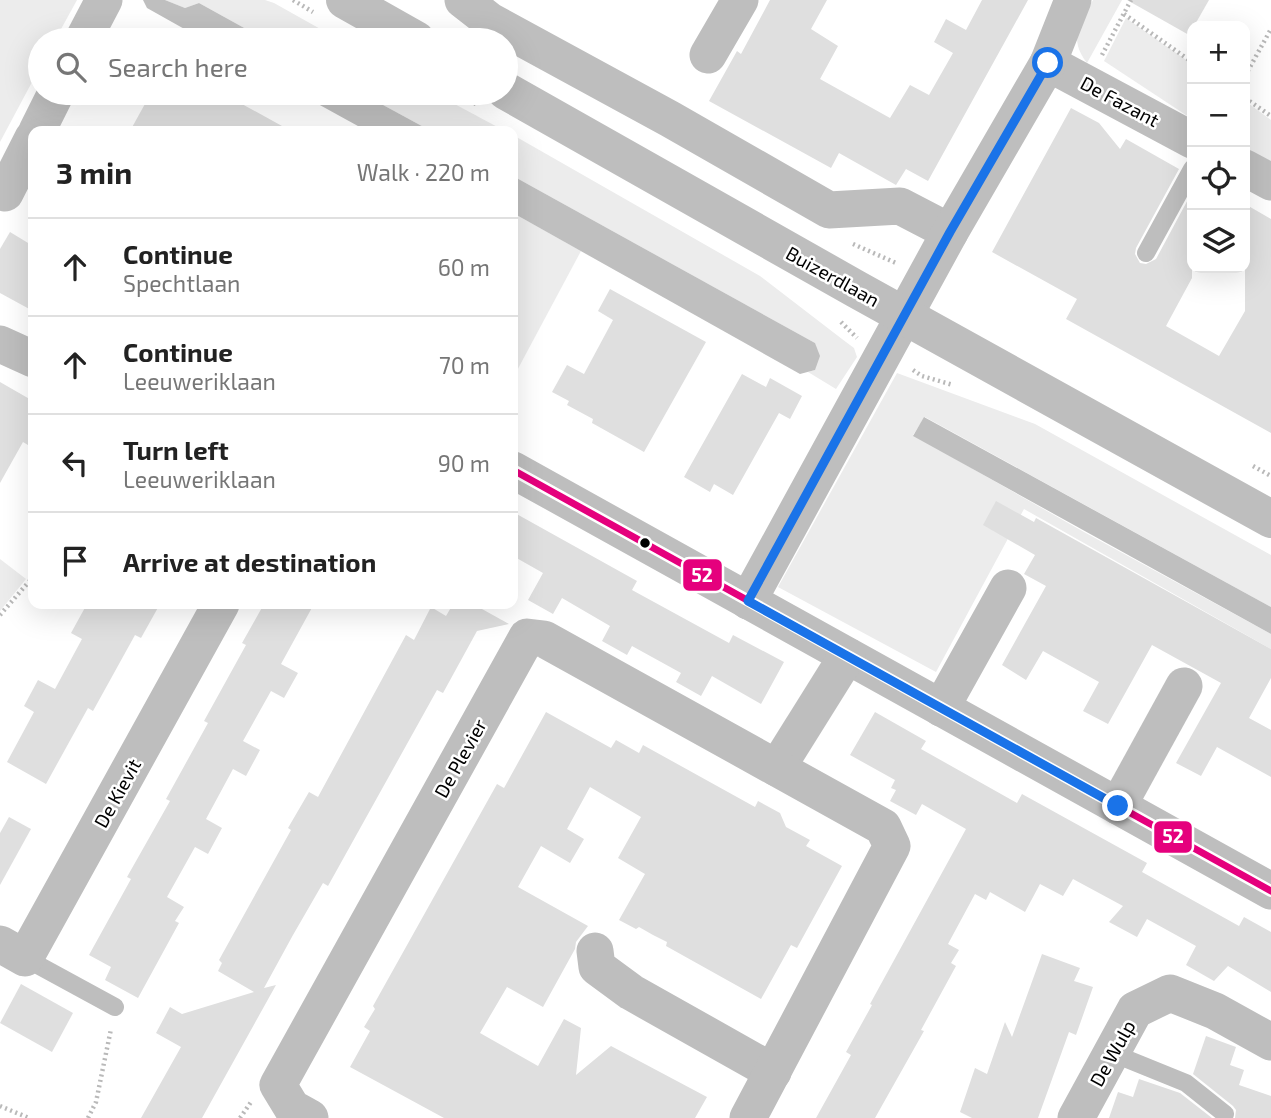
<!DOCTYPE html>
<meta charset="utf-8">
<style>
body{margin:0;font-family:"Exo 2",sans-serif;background:#f2f2f2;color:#222}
.controls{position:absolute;right:21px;top:21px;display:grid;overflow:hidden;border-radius:14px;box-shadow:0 7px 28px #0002}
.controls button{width:63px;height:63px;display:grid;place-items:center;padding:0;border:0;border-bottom:2px solid #e0e0e0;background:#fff;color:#222;font:35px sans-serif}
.stop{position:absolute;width:21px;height:21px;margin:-16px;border:5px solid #1a73e8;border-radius:50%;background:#fff}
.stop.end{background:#1a73e8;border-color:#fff;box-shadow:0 2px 7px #0008}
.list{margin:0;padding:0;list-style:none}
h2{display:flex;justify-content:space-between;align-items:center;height:91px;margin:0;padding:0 28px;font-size:30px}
h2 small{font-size:23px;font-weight:400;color:#767676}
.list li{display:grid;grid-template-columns:46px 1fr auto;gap:21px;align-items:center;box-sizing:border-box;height:98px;padding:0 28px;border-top:2px solid #e0e0e0}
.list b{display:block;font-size:26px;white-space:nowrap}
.list p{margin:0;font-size:23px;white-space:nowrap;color:#767676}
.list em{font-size:23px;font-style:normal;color:#767676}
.icon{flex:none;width:38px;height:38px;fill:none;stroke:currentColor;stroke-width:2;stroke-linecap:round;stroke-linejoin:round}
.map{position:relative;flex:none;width:1271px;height:1118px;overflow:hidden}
.search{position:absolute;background:#fff;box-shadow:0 7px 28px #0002;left:28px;top:28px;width:490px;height:77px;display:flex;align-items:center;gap:18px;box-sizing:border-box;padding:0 24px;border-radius:38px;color:#767676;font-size:26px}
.panel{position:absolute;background:#fff;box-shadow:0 7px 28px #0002;left:28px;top:126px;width:490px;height:483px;border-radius:14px}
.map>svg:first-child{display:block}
.green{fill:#ececec}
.water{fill:#bfbfbf}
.building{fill:#dfdfdf}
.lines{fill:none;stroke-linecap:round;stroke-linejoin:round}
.path{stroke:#b9b9b9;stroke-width:4.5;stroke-dasharray:2 3.5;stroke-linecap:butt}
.service{stroke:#bebebe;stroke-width:18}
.minor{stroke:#bebebe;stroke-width:37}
.tertiary{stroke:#bebebe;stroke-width:38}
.bus-1-casing{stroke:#fff;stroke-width:12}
.bus-1{stroke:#e5007d;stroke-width:7}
.route{stroke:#1a73e8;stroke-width:9}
.bus-dot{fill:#000;stroke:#fff;stroke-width:2.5}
.labels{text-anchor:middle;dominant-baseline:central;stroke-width:5;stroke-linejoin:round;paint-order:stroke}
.street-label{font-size:19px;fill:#000;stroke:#fff}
.line-badge{stroke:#fff;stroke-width:2.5}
.badge-label{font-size:19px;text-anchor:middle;font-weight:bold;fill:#fff}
</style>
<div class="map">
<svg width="1271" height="1118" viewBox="0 0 1271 1118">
<rect width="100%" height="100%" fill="#fff"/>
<g class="green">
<polygon points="0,0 77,0 55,40 40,40 40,67 0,142"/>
<polygon points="165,0 265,0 274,3 340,40 266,40 199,3 185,8"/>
<path d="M1093,0H1122L1087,63C1068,38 1080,24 1093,0Z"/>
<polygon points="1126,18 1192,64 1192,119 1104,61"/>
<polygon points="361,93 434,93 505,131 431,131"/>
<polygon points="1245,101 1271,120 1271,166 1245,151"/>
<polygon points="513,135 760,276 842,339 854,348 857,357 836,389 808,372 815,370 815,343 513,176"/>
<polygon points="513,213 581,251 513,378"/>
<polygon points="897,373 1035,424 1271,555 1271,607 925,417 913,435 1084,532 1271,634 1271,649 1024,509 936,672 778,587"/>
<polygon points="0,559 26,579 0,611"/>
</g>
<g class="water">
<polygon points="143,0 165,0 185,8 199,3 266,40 204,40 147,8"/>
<polygon points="298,93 361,93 431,131 367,131"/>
<polygon points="513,176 815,343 820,356 815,370 800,374 513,213"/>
<polygon points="924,417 1271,607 1271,634 913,436"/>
</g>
<g class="building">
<polygon points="770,0 827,0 811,29 838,46 820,79 890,118 910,85 929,95 953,53 934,42 946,19 966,30 982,0 1028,0 928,181 906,169 896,185 839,153 831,168 709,101 737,51 741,54"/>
<polygon points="1127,0 1209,0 1189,35"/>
<polygon points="151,93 222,93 291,131 130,131"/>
<polygon points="1071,108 1099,123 1120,149 1126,139 1179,169 1136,248 1135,254 1140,263 1146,264 1156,259 1192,192 1192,278 1166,326 1219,356 1245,311 1245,204 1271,219 1271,433 1066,319 1077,299 992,252"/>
<polygon points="10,232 33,246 33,311 0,293 0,249"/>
<polygon points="610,289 706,342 644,452 592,423 593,419 567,405 569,401 552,392 567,365 584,374 613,320 598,311"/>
<polygon points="742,374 766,387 770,378 802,396 790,419 779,413 733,495 714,484 710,492 684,477"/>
<polygon points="0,382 33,401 33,448 23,442 0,483"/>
<polygon points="996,501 1034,522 1036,518 1271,649 1271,678 1249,718 1271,730 1271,777 1217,747 1201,776 1176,763 1221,683 1152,645 1108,724 1083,711 1099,682 1043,651 1026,680 1002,665 1046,586 1024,574 1035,555 983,525"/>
<polygon points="513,512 637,581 632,590 729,643 733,635 784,662 761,704 712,676 701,696 676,682 681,673 632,646 627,655 602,641 610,626 562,598 553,614 528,600 543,573 513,556"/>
<polygon points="87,604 160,604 141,638 135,635 93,711 88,708 46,784 7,762 34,712 24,706 38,680 55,689 82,639 71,633"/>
<polygon points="264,604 314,604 281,664 298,673 284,698 271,691 243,741 260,750 246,776 233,769 206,819 222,828 208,854 195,847 167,897 184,907 175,921 179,923 138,998 105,980 111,967 89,955 131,879 127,877 170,801 166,799 208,723 204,721 246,645 242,643"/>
<polygon points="453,604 473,604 509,624 477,631 443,693 437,690 328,886 323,883 293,935 264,988 276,985 202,1118 141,1118 181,1047 156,1033 170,1007 182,1014 254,992 218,971 222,963 219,960 291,830 288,828 309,792 318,797 406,635 414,640 431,607 446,616"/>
<polygon points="546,712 611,748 616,740 639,753 643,745 755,807 758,801 780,813 786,827 810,840 806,846 842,866 797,948 791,945 761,999 666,946 667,942 653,935 639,927 636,929 619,920 645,874 618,858 641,817 590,787 567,829 584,839 570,863 541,846 518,887 588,926 576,942 575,949 543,1007 507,987 480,1033 538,1066 564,1019 581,1028 576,1075 611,1046 707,1097 695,1118 444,1118 350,1067 370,1031 364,1027 375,1009 373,1006 497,784 504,788"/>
<polygon points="875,712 926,741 921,749 1017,803 1022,794 1147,863 1142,872 1239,926 1244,917 1271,932 1271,992 1228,966 1214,981 1186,965 1196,946 1147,919 1137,937 1109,922 1123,906 1073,879 1063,896 1040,884 1025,912 990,892 986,900 975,894 948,944 959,950 951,963 956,966 921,1030 924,1031 875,1118 816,1118 851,1055 846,1052 872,1005 870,1004 966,829 922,804 916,815 890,801 896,790 891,788 895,780 850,755"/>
<polygon points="9,817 31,829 0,885 0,833"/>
<polygon points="1042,954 1080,968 1074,981 1093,987 1076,1035 1069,1032 1038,1118 972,1118 960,1112 975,1068 987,1074 1005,1022 1012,1037"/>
<polygon points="21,984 73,1013 52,1052 0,1023"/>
<polygon points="1206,1036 1236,1047 1230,1065 1244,1070 1239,1085 1271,1096 1271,1118 1235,1118 1236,1110 1233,1106 1193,1074"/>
<polygon points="1139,1079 1180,1093 1212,1118 1109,1118 1118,1092 1133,1097"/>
</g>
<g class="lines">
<g class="path">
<polyline points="293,0 313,12"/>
<polyline points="1124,14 1192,62"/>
<polyline points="1102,55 1131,0"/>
<polyline points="1245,76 1271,29"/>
<polyline points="455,93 476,104"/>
<polyline points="1245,98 1271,116"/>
<polyline points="853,244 896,263"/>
<polyline points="841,322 857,338"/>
<polyline points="913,370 922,376 953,385"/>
<polyline points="1253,466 1271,476"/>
<polyline points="0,615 33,577"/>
<polyline points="0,1106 29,1118"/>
<polyline points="88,1118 96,1102 111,1029"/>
<polyline points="240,1118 251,1102"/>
</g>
<g class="service">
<polyline points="1146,253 1192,169"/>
<polyline points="25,958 115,1007"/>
<polyline points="1112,1053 1186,1083 1225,1114"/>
</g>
<g class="minor">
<polyline points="463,0 490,21 670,119 829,210 900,206 950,232"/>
<polyline points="83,40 104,0"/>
<polyline points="708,55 740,0"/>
<polyline points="1048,63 1192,140"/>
<polyline points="37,131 56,93"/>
<polyline points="1245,168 1271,182"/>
<polyline points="5,193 33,138"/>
<polyline points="0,344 33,359"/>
<polyline points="513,470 1271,891"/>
<polyline points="748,601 950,232 1048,63 1073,0"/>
<polyline points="941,708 1008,588"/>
<polyline points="777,768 847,656"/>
<polyline points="1118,806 1184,686"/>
<polyline points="0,944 25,958 221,604"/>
<polyline points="595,951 597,967 631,992 773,1072"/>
<polyline points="310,1118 292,1108 278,1085 527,637 544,639 883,827 892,846 748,1118"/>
<polyline points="1076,1118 1135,1010 1170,993 1215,1011 1271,1042"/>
</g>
<g class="tertiary">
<polyline points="345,0 416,40"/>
<polyline points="506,91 856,289 1271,519"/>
</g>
<g class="bus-1-casing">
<polyline id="bus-1" points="513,470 1271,891"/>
</g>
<use href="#bus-1" class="bus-1"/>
</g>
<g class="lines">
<polyline class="route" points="1048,63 950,232 748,601 1118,806"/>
</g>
<circle class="bus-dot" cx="645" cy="543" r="6"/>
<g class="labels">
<g class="street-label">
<text transform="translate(1120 101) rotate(28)">De Fazant</text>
<text transform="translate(833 276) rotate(29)">Buizerdlaan</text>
<text transform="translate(460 758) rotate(-61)">De Plevier</text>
<text transform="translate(117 793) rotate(-61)">De Kievit</text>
<text transform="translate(1112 1053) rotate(-61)">De Wulp</text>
</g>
</g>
<g class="line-badge">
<rect x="682" y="558" width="41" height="34" rx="7" fill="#e5007d"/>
<rect x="1153" y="820" width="40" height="34" rx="7" fill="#e5007d"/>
</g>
<g class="badge-label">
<text x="702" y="582">52</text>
<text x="1173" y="843">52</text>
</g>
</svg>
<div class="controls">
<button>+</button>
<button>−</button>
<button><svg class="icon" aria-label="locate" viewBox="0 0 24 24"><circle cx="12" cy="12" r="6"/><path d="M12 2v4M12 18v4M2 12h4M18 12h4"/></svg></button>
<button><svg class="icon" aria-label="layers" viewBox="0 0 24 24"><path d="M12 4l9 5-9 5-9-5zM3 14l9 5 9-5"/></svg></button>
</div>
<div class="stop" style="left:1048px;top:63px"></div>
<div class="stop end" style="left:1118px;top:806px"></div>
<div class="search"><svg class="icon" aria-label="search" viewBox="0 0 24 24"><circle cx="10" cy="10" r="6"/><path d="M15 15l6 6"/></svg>Search here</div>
<section class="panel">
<h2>3 min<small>Walk · 220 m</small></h2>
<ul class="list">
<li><svg class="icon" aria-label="ahead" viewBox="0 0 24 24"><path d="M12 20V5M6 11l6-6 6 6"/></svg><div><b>Continue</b><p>Spechtlaan</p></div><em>60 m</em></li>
<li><svg class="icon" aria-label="ahead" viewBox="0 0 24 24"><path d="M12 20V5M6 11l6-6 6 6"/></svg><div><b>Continue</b><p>Leeuweriklaan</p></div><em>70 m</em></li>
<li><svg class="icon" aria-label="left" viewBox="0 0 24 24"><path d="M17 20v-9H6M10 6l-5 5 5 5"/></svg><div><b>Turn left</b><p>Leeuweriklaan</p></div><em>90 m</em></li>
<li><svg class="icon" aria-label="arrive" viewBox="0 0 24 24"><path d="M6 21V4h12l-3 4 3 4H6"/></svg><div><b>Arrive at destination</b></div></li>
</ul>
</section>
</div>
